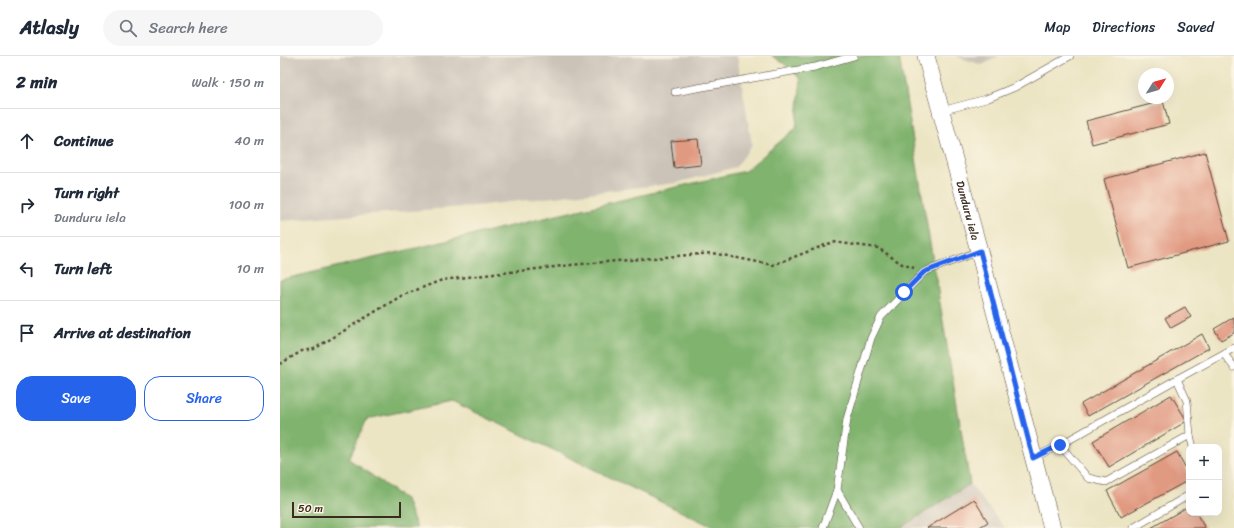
<!DOCTYPE html>
<meta charset="utf-8">
<style>
body{margin:0;font-family:Sriracha,sans-serif;background:#f6f6f7;color:#1f2937}
.controls{position:absolute;right:12px;bottom:12px;display:grid;overflow:hidden;border-radius:8px;box-shadow:0 4px 16px #0002}
.controls button{width:36px;height:36px;display:grid;place-items:center;padding:0;border:0;border-bottom:1px solid #e0e1e3;background:#fff;color:#1f2937;font:20px sans-serif}
.compass{position:absolute;left:858px;top:12px;width:36px;height:36px;border-radius:50%;background:#fff;box-shadow:0 4px 16px #0002;rotate:53deg}
.scale{position:absolute;left:12px;bottom:10px;width:109px;box-sizing:border-box;padding-left:4px;border:2px solid #3b2a1e;border-top:0;font-size:11px;line-height:14px;white-space:nowrap;color:#3b2a1e;-webkit-text-stroke:3px #fcf5e5;paint-order:stroke}
.stop{position:absolute;width:12px;height:12px;margin:-9px;border:3px solid #2563eb;border-radius:50%;background:#fff}
.stop.end{background:#2563eb;border-color:#fff;box-shadow:0 1px 4px #0008}
.list{margin:0;padding:0;list-style:none}
h2{display:flex;justify-content:space-between;align-items:center;height:52px;margin:0;padding:0 16px;font-size:17px}
h2 small{font-size:13px;font-weight:400;color:#747a83}
.list li{display:grid;grid-template-columns:26px 1fr auto;gap:12px;align-items:center;box-sizing:border-box;height:64px;padding:0 16px;border-top:1px solid #e0e1e3}
.list b{display:block;font-size:15px;white-space:nowrap}
.list p{margin:0;font-size:13px;white-space:nowrap;color:#747a83}
.list em{font-size:13px;font-style:normal;color:#747a83}
.actions{display:flex;gap:8px;padding:12px 16px}
.actions a{flex:1;padding:9px 0;border:1px solid #2563eb;border-radius:16px;text-align:center;font-size:14px;color:#2563eb}
.actions .main{background:#2563eb;color:#fff}
.icon{flex:none;width:22px;height:22px;fill:none;stroke:currentColor;stroke-width:2;stroke-linecap:round;stroke-linejoin:round}
.map{position:relative;flex:none;width:954px;height:472px;overflow:hidden}
header{display:flex;align-items:center;gap:24px;box-sizing:border-box;height:56px;padding:0 20px;background:#fff;border-bottom:1px solid #e0e1e3}
header strong{font-size:19px}
nav{display:flex;gap:22px;margin-inline-start:auto;font-size:14px}
.search{width:280px;height:36px;background:#f6f6f7;display:flex;align-items:center;gap:10px;box-sizing:border-box;padding:0 14px;border-radius:22px;color:#747a83;font-size:15px}
main{display:flex}
aside{flex:1;background:#fff}
.map>svg:first-child{display:block}
.industrial{fill:#cbc2b8}
.forest{fill:#80b36e;stroke:#5e6e46}
.building{fill:#e19a82}
.lines{fill:none;stroke-linecap:round;stroke-linejoin:round}
.service-casing{stroke:#564637;stroke-width:8}
.tertiary-casing{stroke:#564637;stroke-width:18}
.path{stroke:#564637;stroke-width:2.5;stroke-dasharray:3 3;stroke-linecap:butt}
.service{stroke:#fff;stroke-width:7}
.tertiary{stroke:#fff;stroke-width:17}
.route{stroke:#2563eb;stroke-width:5}
.labels{text-anchor:middle;dominant-baseline:central;stroke-width:4;stroke-linejoin:round;paint-order:stroke}
.street-label{font-size:11px;fill:#3b2a1e;stroke:#fcf5e5}
</style>
<header>
<strong>Atlasly</strong>
<div class="search"><svg class="icon" aria-label="search" viewBox="0 0 24 24"><circle cx="10" cy="10" r="6"/><path d="M15 15l6 6"/></svg>Search here</div>
<nav><a>Map</a><a>Directions</a><a>Saved</a></nav>
</header>
<main>
<aside>
<h2>2 min<small>Walk · 150 m</small></h2>
<ul class="list">
<li><svg class="icon" aria-label="ahead" viewBox="0 0 24 24"><path d="M12 20V5M6 11l6-6 6 6"/></svg><div><b>Continue</b></div><em>40 m</em></li>
<li><svg class="icon" aria-label="right" viewBox="0 0 24 24"><path d="M7 20v-9h11M14 6l5 5-5 5"/></svg><div><b>Turn right</b><p>Dunduru iela</p></div><em>100 m</em></li>
<li><svg class="icon" aria-label="left" viewBox="0 0 24 24"><path d="M17 20v-9H6M10 6l-5 5 5 5"/></svg><div><b>Turn left</b></div><em>10 m</em></li>
<li><svg class="icon" aria-label="arrive" viewBox="0 0 24 24"><path d="M6 21V4h12l-3 4 3 4H6"/></svg><div><b>Arrive at destination</b></div></li>
</ul>
<div class="actions"><a class="main">Save</a><a>Share</a></div>
</aside>
<div class="map">
<svg width="954" height="472" viewBox="0 0 954 472">
<rect width="100%" height="100%" fill="#fcf5e5"/>
<filter id="ink" filterUnits="userSpaceOnUse"><feTurbulence type="fractalNoise" baseFrequency=".025" numOctaves="2"/><feDisplacementMap in="SourceGraphic" scale="8" xChannelSelector="R" yChannelSelector="G"/><feConvolveMatrix kernelMatrix="1 2 1 2 8 2 1 2 1" color-interpolation-filters="sRGB"/></filter>
<filter id="wash" filterUnits="userSpaceOnUse"><feTurbulence type="fractalNoise" baseFrequency=".012" numOctaves="4" result="noise"/><feDisplacementMap in="SourceGraphic" scale="16" xChannelSelector="R" yChannelSelector="G"/><feGaussianBlur stdDeviation="0.9" result="paint"/><feColorMatrix in="noise" values="0 0 0 0 0 0 0 0 0 0 0 0 0 0 0 0 0 1.4 0 .05"/><feComposite in="paint" operator="in"/></filter>
<g filter="url(#wash)">
<rect width="100%" height="100%" fill="#ece5c4"/>
<g class="industrial">
<polygon points="0,0 457,0 472,89 456,111 396,127 196,150 0,165"/>
<polygon points="675,0 719,0 702,9"/>
<polygon points="690,428 725,472 620,472"/>
</g>
<polygon class="forest" points="492,0 619,0 690,428 620,472 435,472 172,345 87,363 69,403 126,444 137,472 0,472 0,224 465,115 516,72 521,23 503,7"/>
<g id="blocks">
<g class="building">
<polygon points="883,45 889,68 812,88 806,65"/>
<polygon points="418,83 421,109 394,112 391,85"/>
<polygon points="925,96 949,185 848,212 824,123"/>
<polygon points="905,251 911,261 891,272 885,262"/>
<polygon points="954,261 954,277 941,284 934,273"/>
<polygon points="922,278 929,292 808,360 801,348"/>
<polygon points="891,339 907,365 829,411 813,385"/>
<polygon points="897,396 909,418 909,424 841,461 827,435"/>
<polygon points="694,443 708,466 698,472 647,472"/>
<polygon points="909,450 909,457 916,457 925,472 871,472"/>
</g>
</g>
</g>
<g filter="url(#ink)">
<use href="#blocks" fill-opacity="0" stroke="#564637" stroke-width="1"/>
<g class="lines">
<g class="service-casing">
<g id="service">
<polyline points="395,36 535,11 574,0"/>
<polyline points="661,55 706,43 735,31 790,0"/>
<polyline points="944,298 954,311"/>
<polyline points="897,323 907,345 910,379 913,391"/>
<polyline points="780,389 808,422 826,426 910,379"/>
<polyline points="753,402 780,389 897,323 954,292"/>
<polyline points="557,434 579,472"/>
<polyline points="543,472 557,434 567,363 591,282 601,261 644,216 699,195"/>
<polyline points="853,472 909,439"/>
</g>
</g>
<g class="tertiary-casing">
<g id="tertiary">
<path id="s1" d="M646,0L699,195L772,472"/>
</g>
</g>
<polyline class="path" points="0,308 22,295 34,293 121,240 162,224 291,209 432,197 493,209 553,186 598,192 622,208 634,212"/>
<use href="#service" class="service"/>
<use href="#tertiary" class="tertiary"/>
</g>
</g>
<g class="lines" filter="url(#ink)">
<polyline class="route" points="624,236 644,216 700,195 753,402 780,389"/>
</g>
<g class="labels">
<g class="street-label">
<text stroke="none"><textPath href="#s1" startOffset="160">Dunduru iela</textPath></text>
</g>
</g>
</svg>
<div class="controls">
<button>+</button>
<button>−</button>
</div>
<svg class="compass" viewBox="-18 -18 36 36"><path d="M0-13l5 13h-10z" fill="#e53935"/><path d="M0 13l5-13h-10z" fill="#747a83"/></svg>
<div class="scale">50 m</div>
<div class="stop" style="left:624px;top:236px"></div>
<div class="stop end" style="left:780px;top:389px"></div>
</div>
</main>
